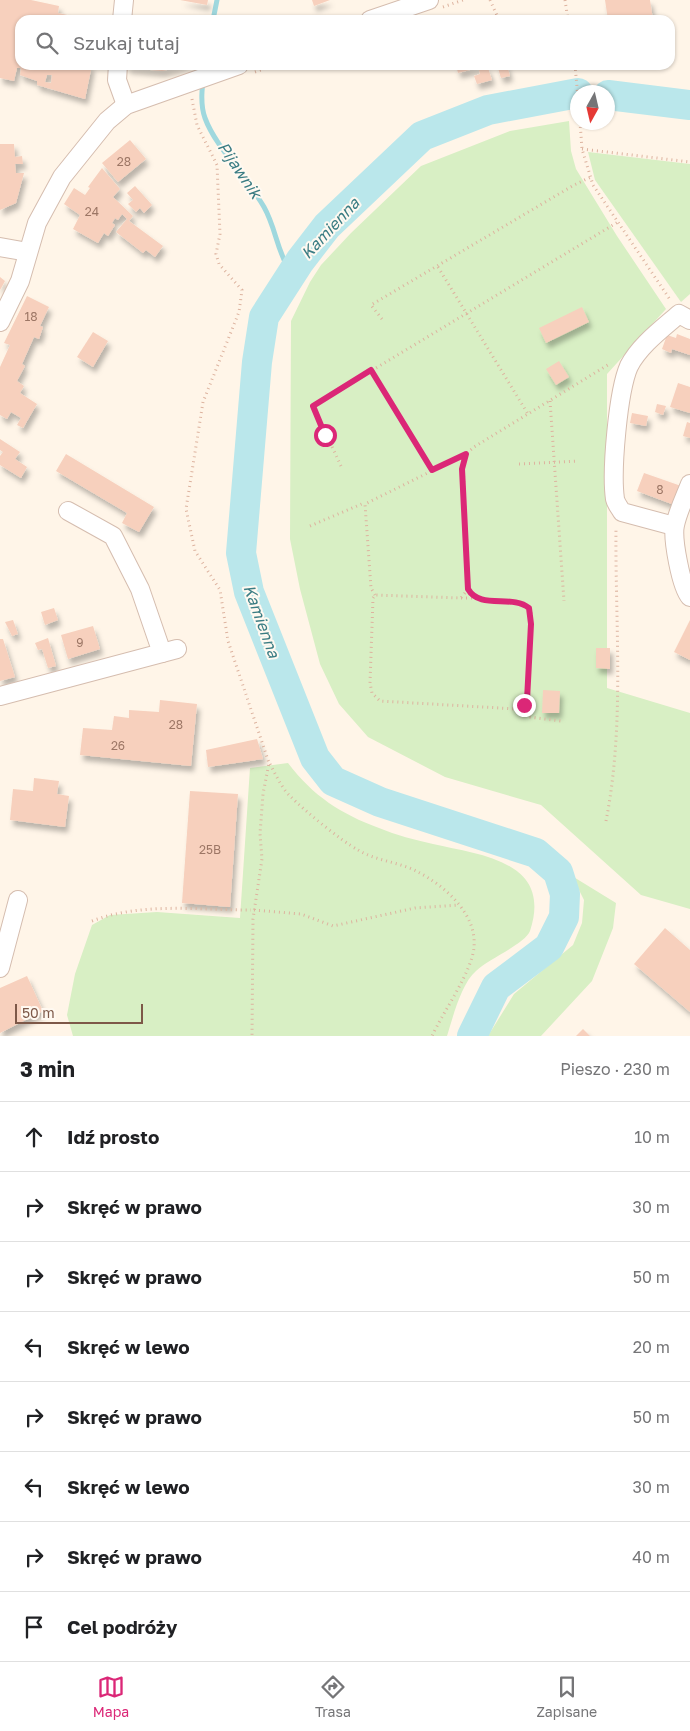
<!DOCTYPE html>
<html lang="pl">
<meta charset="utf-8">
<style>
body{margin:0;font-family:"Golos Text",sans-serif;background:#f2f2f2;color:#202124}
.compass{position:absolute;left:570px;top:85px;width:45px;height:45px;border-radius:50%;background:#fff;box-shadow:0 1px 4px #0004;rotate:188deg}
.scale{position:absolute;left:15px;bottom:12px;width:128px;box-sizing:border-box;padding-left:5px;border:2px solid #7d5848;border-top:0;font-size:14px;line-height:18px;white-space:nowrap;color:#7d5848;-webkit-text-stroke:4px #fff9f1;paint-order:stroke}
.stop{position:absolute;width:15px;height:15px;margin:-11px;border:4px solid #db2777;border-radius:50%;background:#fff}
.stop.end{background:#db2777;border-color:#fff;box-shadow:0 1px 5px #0008}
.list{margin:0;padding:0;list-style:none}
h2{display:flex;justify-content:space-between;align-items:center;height:65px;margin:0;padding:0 20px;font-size:21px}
h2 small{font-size:16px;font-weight:400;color:#757577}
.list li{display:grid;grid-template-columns:32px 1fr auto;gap:15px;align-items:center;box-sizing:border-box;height:70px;padding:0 20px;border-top:1px solid #e0e0e0}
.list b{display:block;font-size:19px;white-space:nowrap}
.list em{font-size:16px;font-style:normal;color:#757577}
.icon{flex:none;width:28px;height:28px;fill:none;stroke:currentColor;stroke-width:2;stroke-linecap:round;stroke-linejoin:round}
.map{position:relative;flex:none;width:690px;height:1036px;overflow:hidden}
.search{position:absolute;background:#fff;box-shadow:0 1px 4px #0004;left:15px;right:15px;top:15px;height:55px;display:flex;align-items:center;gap:12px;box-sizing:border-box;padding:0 18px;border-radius:15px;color:#757577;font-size:19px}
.sheet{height:625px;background:#fff}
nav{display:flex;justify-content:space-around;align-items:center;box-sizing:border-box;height:70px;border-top:1px solid #e0e0e0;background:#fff;font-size:14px;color:#757577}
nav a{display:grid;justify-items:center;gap:2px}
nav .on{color:#db2777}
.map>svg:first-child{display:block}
.green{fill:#d8efc4}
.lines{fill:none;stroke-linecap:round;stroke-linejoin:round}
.stream{stroke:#9fd8de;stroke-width:5}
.river{stroke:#bae7eb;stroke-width:30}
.building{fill:#f7d0bd;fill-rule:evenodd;filter:url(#shadow)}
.minor-casing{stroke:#d5bdaf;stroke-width:20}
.path{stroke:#ddb39f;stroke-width:3;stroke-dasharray:1 4;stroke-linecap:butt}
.minor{stroke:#fff;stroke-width:18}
.route{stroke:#db2777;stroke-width:6}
.labels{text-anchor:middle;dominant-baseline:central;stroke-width:4;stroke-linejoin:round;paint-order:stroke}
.number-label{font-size:12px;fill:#9c7665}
.water-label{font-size:16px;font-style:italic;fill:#3a7c83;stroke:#fff9f1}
</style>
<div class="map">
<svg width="690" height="1036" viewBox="0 0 690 1036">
<defs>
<filter id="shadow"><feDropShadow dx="3" dy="5.5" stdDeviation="2.5" flood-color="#0004"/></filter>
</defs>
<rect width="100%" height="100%" fill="#fff5e8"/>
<g class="green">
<polygon points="569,121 571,151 576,169 617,236 666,309 607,374 607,688 690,713 690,909 641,895 541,805 445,777 368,737 339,704 320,664 300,589 290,539 291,321 310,282 321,265 351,233 421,166 510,131"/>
<polygon points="588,152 690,164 690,294 681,302 595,180"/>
<path d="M288,763C313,796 341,814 379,828C396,835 415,840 433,844C481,855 553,861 530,931C525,944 488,959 476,971C461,984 453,1017 447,1036H73L67,1015L75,974L92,925L110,915L157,912L240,918L250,768Z"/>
<polygon points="572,876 616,903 613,928 592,981 541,1036 488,1036 514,994 573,945 582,923 584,900"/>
</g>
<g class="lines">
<g class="stream">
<polyline points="213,20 217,0"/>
<path d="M205,65C203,81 199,102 205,118C215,146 248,179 264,207C276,228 277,252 291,273"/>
</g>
<g class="river">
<polyline points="608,95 690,105"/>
<polyline points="472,1036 496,987 549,947 564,917 565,894 558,872 536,853 380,802 333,781 315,758 249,592 241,553 257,362 264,317 300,261 327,226 422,136 488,110 578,93"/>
</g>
</g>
<g class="building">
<path d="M0,0H31L59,6L58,13L72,16V20H20V65H41V67L60,70V65H92L85,99L37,85V81L20,75L21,68H17L14,81L0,78ZM47,75H52L51,83L45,82Z"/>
<polygon points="180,0 208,0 207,5"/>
<polygon points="312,0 330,0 314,6"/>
<polygon points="605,0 650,0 653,20 608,20"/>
<polygon points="127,65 187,65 187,66 162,71 127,68"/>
<polygon points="456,65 486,65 486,66 458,73"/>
<polygon points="497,65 507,65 510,76 501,78"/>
<polygon points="488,68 492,80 477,84 474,76 480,74 479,70"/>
<polygon points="130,140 146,159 118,182 102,163"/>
<polygon points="0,144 14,144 15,157 22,156 23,164 15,164 16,173 24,173 16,203 0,210"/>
<polygon points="102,168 120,189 113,197 133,216 129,221 163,246 155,257 146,250 143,253 116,232 127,219 122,214 118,220 115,218 112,223 115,225 108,236 104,233 98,243 73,229 80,215 64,204 74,188 85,195 90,188 88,187"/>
<polygon points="135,186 152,205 144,213 140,208 136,212 128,204 133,200 127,193"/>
<polygon points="0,277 5,281 0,290"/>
<polygon points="27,296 49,307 40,326 43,327 39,339 34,337 22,364 25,366 17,381 24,386 20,393 37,404 23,428 17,425 21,418 11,412 7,419 0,415 0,367 10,345 4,343"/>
<polygon points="582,307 589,322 546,343 539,328"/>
<polygon points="93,332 108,341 93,367 77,357"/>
<polygon points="677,334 690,339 690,355 672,349 671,353 662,349 667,335 676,338"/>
<polygon points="559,361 569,377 556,385 546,369"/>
<polygon points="678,383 690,387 690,413 670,407"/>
<polygon points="657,404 666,406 663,415 655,412"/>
<polygon points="632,413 648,416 646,426 630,423"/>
<polygon points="687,422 690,423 690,438 683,436"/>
<polygon points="0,439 20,452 15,459 27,467 21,478 0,465 0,456 3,452 0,450"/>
<polygon points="66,454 154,507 139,532 122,523 127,513 56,471"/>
<polygon points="644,473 684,487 677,506 637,491"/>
<polygon points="54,608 58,620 45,625 41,612"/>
<polygon points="13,620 18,634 12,636 5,622"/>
<polygon points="690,620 690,660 674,652"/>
<polygon points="93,626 100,649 68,659 61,635"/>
<polygon points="48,638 56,666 48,668 42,649 38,650 35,643"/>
<polygon points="0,639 3,639 15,677 0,681"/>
<polygon points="596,648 610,648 610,669 596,668"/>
<polygon points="543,690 560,691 559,713 542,713"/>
<polygon points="160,700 197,704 191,766 80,755 83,728 112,730 114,716 129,718 129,710 159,712"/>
<polygon points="257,739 263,759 208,767 206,750"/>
<polygon points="34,778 59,781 57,794 69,796 65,827 10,820 13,789 33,791"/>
<polygon points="190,791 238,794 230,907 182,903"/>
<polygon points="665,928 690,950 690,1012 634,964"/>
<polygon points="27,976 43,1011 0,1033 0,988"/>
<polygon points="583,1029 590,1036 576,1036"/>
</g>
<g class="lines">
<g class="minor-casing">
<g id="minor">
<polyline points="122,20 124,0"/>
<polyline points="370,20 429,0"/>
<polyline points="118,65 117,80 126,105"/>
<polyline points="0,247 28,252"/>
<polyline points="0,322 20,281 37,223 62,177 107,121 126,105 239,65"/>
<path d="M690,484C685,497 678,511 675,525C672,538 681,587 690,597"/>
<polyline points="68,511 113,536 140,589 162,653"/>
<path d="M674,526L622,512C620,508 616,504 615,499C611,471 618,391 629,366C640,345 662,329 679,314L690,320"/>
<polyline points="0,696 177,649"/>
<polyline points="0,968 18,900"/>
</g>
</g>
<g class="path">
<polyline points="490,0 499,20"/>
<polyline points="565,0 568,20"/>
<polyline points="443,7 463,0"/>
<polyline points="575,65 578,98"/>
<polyline points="255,72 275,65"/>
<polyline points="192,99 197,125 217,165 220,234 216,254 219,264 242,290 239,312 203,402 186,509 195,551 220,590 228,641 269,763 263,794 260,834 262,859 253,919 252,1036"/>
<polyline points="580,122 582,149 593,185 671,301"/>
<polyline points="582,149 690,162"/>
<polyline points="438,267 528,414"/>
<polyline points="382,319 371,305 574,185 591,177"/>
<polyline points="371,370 432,470"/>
<polyline points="550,401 564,601"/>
<polyline points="519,464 578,461"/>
<polyline points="341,466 313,406 618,222"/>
<polyline points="310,526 364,503"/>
<polyline points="468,589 461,598 375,595 373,598 370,683 372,693 380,701 517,709 524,705 527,700 531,613 525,605 478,599 472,596 468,589 463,461 466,454 474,447 611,363"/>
<polyline points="375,595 371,588 365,504 466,454"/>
<polyline points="461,598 475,598"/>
<polyline points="517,709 529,717 561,721"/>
<path d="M270,764C276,775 281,787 290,796C305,811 340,840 358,850C376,861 400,862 418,872C445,886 477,914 474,947C472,972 443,1012 432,1036"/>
<path d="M606,821C625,724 615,624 616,527"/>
<polyline points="254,910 301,914 333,926 415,908 459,905"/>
<path d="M92,921C142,902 199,910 251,910"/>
</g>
<use href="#minor" class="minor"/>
</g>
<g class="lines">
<path class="route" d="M325,435L313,406L371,370L432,470L466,454L462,469L468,589C480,610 512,594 529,608L531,624L527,700L524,705"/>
</g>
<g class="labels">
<g class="number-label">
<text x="124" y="161">28</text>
<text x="92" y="211">24</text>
<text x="31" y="316">18</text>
<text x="660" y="489">8</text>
<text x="80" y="642">9</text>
<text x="176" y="724">28</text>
<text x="118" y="745">26</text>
<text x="210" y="849">25B</text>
</g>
<g class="water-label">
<text transform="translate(240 170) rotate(56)">Pijawnik</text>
<text transform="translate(330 228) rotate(-47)">Kamienna</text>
<text transform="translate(262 621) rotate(70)">Kamienna</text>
</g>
</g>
</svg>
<svg class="compass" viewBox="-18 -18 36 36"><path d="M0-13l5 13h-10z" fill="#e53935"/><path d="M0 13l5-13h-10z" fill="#757577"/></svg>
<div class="scale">50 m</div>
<div class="stop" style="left:325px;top:435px"></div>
<div class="stop end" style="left:524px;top:705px"></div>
<div class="search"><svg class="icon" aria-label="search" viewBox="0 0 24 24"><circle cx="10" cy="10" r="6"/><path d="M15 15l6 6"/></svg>Szukaj tutaj</div>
</div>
<section class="sheet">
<h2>3 min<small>Pieszo · 230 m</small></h2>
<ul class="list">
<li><svg class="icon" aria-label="ahead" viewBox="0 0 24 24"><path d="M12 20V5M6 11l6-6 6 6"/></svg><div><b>Idź prosto</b></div><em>10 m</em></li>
<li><svg class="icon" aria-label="right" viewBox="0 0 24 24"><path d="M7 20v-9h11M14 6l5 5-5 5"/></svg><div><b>Skręć w prawo</b></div><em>30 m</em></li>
<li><svg class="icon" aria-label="right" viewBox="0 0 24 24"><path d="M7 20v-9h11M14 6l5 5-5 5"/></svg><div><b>Skręć w prawo</b></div><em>50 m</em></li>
<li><svg class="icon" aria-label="left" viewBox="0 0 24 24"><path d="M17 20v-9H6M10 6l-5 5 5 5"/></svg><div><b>Skręć w lewo</b></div><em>20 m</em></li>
<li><svg class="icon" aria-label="right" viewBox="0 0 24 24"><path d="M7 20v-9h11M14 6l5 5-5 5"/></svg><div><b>Skręć w prawo</b></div><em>50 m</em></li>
<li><svg class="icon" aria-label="left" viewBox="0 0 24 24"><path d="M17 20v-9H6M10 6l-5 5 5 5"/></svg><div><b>Skręć w lewo</b></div><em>30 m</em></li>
<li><svg class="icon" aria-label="right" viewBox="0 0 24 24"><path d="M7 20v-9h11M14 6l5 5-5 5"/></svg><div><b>Skręć w prawo</b></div><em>40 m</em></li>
<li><svg class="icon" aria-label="arrive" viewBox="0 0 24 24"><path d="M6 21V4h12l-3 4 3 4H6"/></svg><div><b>Cel podróży</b></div></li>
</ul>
</section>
<nav>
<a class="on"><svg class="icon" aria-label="map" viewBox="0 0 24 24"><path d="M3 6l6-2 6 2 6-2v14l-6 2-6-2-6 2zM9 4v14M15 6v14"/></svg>Mapa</a>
<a><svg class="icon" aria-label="directions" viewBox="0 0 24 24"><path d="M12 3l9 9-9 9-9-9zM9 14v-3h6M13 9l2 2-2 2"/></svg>Trasa</a>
<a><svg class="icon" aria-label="saved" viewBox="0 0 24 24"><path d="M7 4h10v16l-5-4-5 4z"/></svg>Zapisane</a>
</nav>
